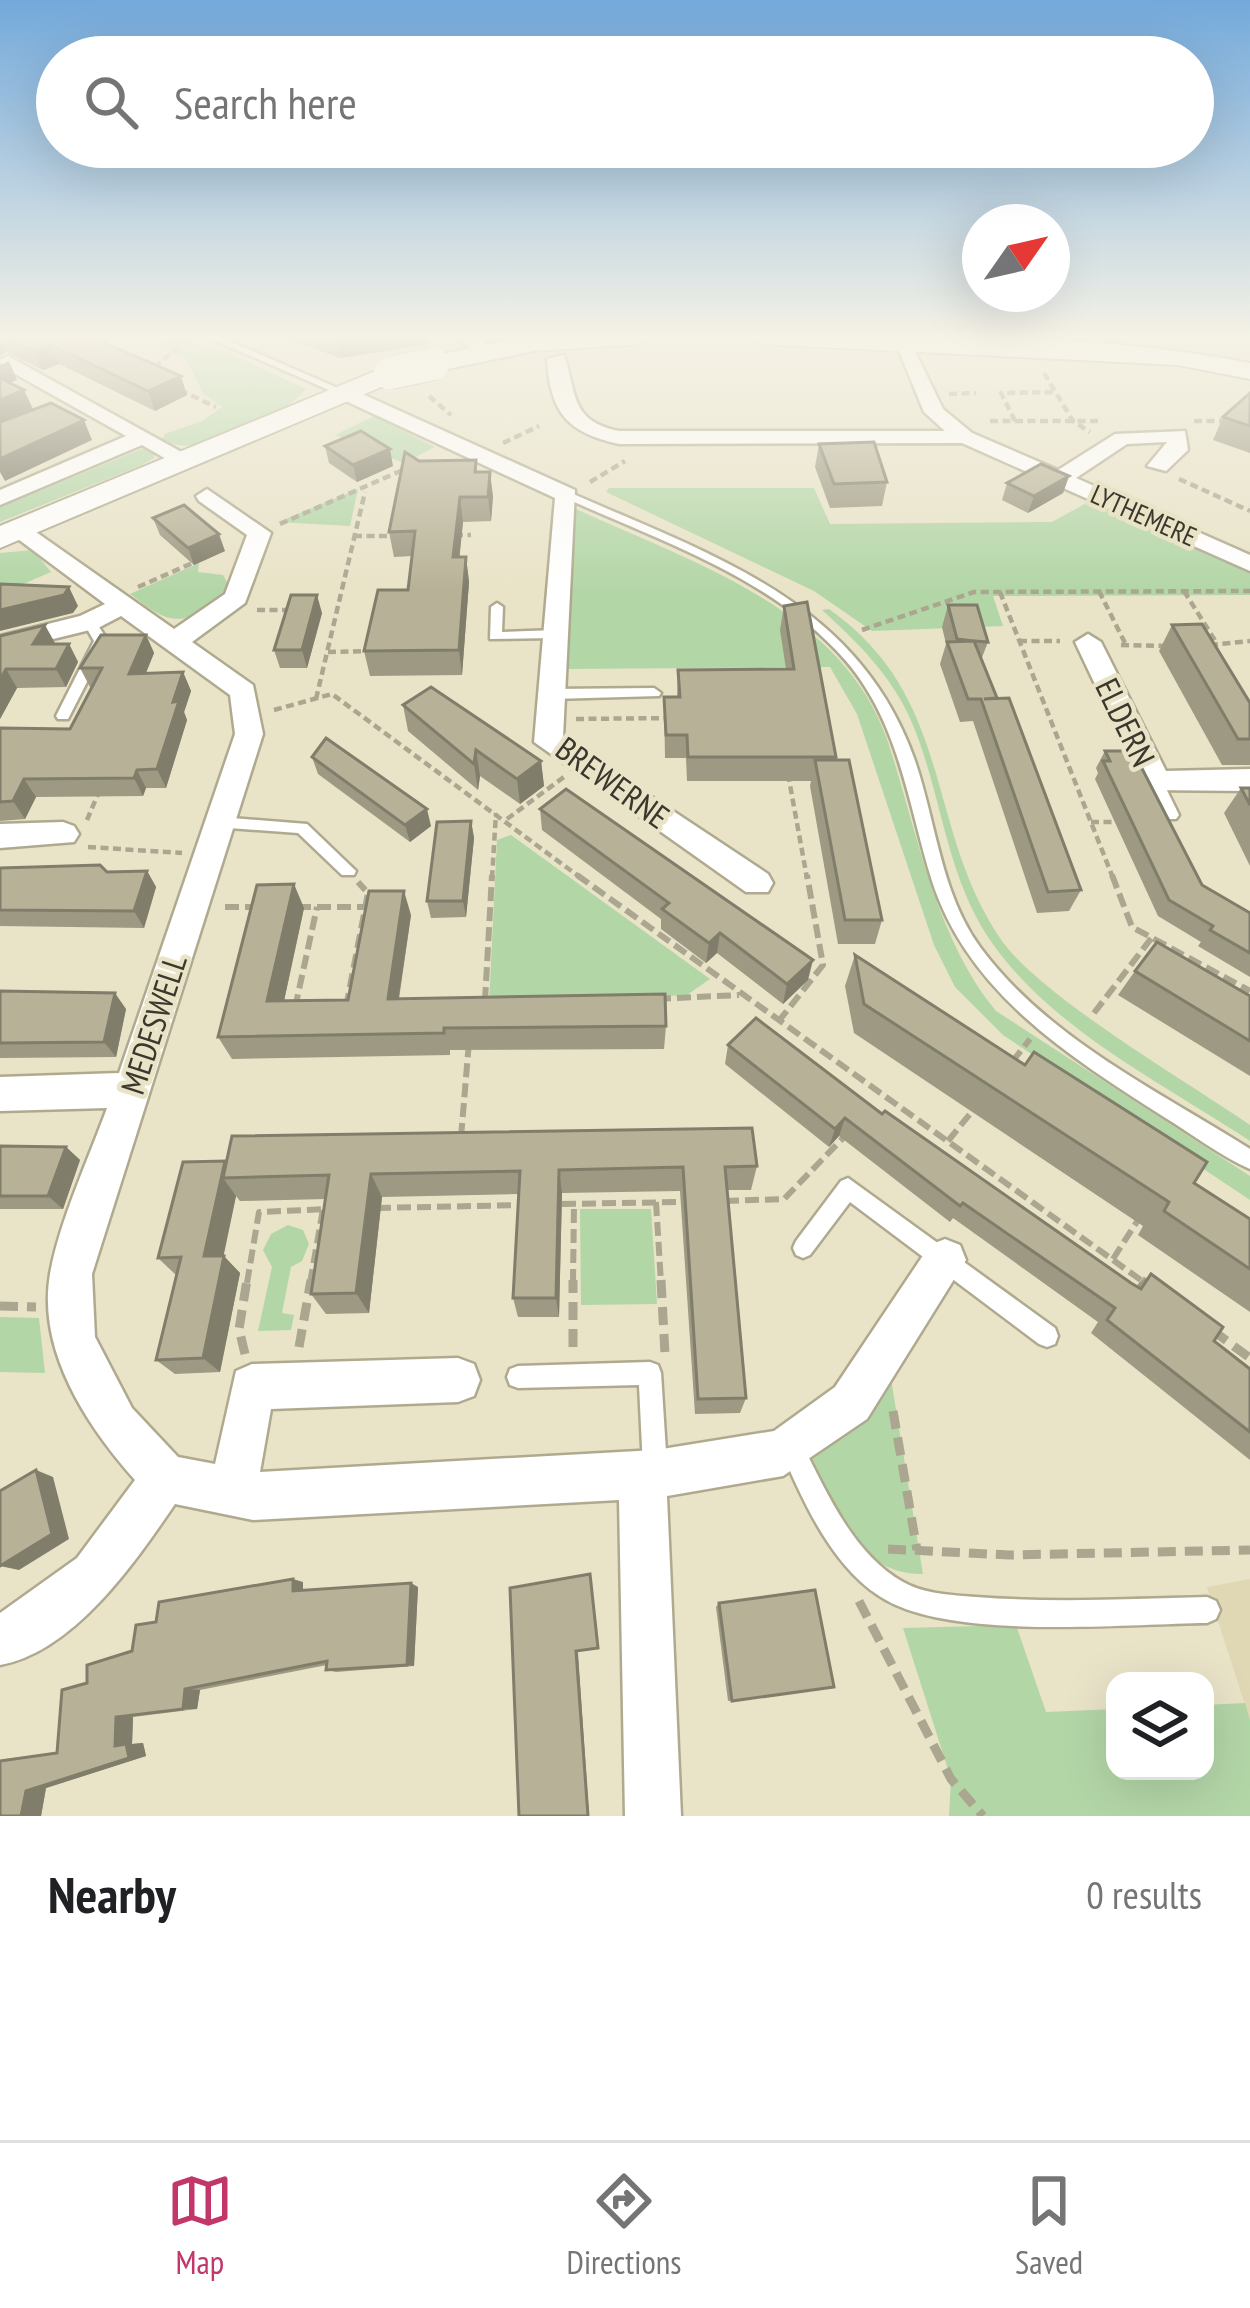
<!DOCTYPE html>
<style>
body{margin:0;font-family:"PT Sans Narrow",sans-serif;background:#f6f6f6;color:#202124}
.controls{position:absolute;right:36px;bottom:36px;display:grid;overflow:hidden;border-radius:24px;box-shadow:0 12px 48px #0002}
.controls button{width:108px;height:108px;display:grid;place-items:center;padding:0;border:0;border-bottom:3px solid #e0e0e0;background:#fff;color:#202124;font:60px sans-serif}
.compass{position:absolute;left:962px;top:204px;width:108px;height:108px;border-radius:50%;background:#fff;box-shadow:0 12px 48px #0002;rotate:56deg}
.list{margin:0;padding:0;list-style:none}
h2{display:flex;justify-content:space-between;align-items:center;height:156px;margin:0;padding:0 48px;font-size:51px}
h2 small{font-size:39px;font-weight:400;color:#757577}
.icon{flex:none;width:66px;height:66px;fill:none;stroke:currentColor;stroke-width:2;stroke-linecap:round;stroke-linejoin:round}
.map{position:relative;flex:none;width:1250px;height:1816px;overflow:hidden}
.search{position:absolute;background:#fff;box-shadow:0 12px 48px #0002;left:36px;right:36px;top:36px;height:132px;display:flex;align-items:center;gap:30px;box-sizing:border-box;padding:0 42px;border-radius:66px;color:#757577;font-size:45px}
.sheet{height:324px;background:#fff}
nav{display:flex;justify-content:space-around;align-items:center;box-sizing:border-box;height:168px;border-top:3px solid #e0e0e0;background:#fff;font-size:33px;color:#757577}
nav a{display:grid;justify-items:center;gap:6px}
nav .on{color:#c23669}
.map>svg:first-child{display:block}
.built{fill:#e0d8b5}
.green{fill:#b3d6a7}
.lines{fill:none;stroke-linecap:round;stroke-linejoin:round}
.lane-casing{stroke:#afaa8f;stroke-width:5}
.street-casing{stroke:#afaa8f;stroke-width:5}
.secondary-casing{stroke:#afaa8f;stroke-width:4}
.path-far2{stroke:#aaa690;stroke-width:4.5;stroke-dasharray:8 4.5;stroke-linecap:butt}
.path-far1{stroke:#aaa690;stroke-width:6;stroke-dasharray:14 6;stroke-linecap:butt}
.path{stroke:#aaa690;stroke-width:9;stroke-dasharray:18 9;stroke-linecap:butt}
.lane{fill:#fff;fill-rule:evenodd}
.street{fill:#fff;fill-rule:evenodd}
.secondary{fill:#fff;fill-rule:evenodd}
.secondary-bridge-casing{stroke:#afaa8f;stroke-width:34;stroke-linecap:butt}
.secondary-bridge{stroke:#fff;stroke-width:32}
.wall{fill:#9d9982}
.shaded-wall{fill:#807d6a}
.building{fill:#b7b297;stroke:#807d6a;stroke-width:3}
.labels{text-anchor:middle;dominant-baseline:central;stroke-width:9;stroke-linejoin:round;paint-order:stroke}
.far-street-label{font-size:27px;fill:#3a382d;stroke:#e9e3c8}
.street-label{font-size:33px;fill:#3a382d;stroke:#e9e3c8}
</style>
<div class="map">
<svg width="1250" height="1816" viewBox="0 0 1250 1816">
<rect width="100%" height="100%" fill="#e9e3c8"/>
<polygon class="built" points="1250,1579 1250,1720 1207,1587"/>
<g class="green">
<path d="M154,336H188V342L224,351L306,389C277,421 203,460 161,440L165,434L202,421L222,407L204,394L185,358L157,348L167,339Z"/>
<polygon points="374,416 435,447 404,463 335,435"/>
<polygon points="144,448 154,449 154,458 142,465 0,522 0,507"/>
<polygon points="609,488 814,488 830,524 1052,522 1090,501 1250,572 1250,595 993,596 1003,626 872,631 814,591 606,492"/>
<polygon points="358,489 350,526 278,522"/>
<path d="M576,509C691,562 843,609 888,742C917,831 936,939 996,1011L1250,1176V1200L1003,1035L955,987L934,945L857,714L830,667L568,669Z"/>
<polygon points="33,550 51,572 0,594 0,553"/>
<path d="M199,563L198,572L223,575L228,584C223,596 219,599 209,607C176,630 159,616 130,594Z"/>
<path d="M829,609C955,698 924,825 1000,938C1038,995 1188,1082 1250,1125V1141C1164,1084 1057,1032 995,947C944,878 943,791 909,716C889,673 856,641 822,610Z"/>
<polygon points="511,835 710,979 687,995 489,1004 497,840"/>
<polygon points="580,1209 651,1209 657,1304 581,1305"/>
<polygon points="288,1225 303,1230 309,1244 302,1261 291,1267 282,1313 294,1315 291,1330 258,1331 272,1267 263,1250 271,1234"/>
<polygon points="0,1317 39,1318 45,1373 0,1372"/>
<path d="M890,1373L923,1574C860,1576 828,1507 809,1455Z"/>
<polygon points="1016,1625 1046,1712 1115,1709 1115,1771 1205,1771 1205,1705 1245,1703 1250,1720 1250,1816 949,1816 951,1779 903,1628"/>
</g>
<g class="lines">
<g class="lane-casing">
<g id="lane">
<polygon points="205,336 218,336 347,392 338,394"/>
<path d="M563,493H571C711,555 857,600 914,758C936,820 940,892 980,947C1047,1038 1157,1090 1250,1149V1169C1220,1156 1192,1134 1164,1117C1070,1057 968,993 932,881C908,805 900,724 846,661C774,578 660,541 563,497Z"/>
<polygon points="497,603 503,607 502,632 556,630 563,634 556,638 490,639 491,607"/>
<polygon points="89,618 94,619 108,641 68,719 58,719 56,716 94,641 83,622"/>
<polygon points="654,688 661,693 659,696 552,699 545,694 552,689"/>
<polygon points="1156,777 1161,778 1179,815 1176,819 1166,819 1163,815 1149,782"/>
<polygon points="220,817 307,824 356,871 354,875 342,875 298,833 215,827 212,823"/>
<polygon points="848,1178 1055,1328 1058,1336 1055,1344 1047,1347 1039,1344 850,1202 810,1255 803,1258 796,1255 793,1248 796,1241 841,1181"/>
<polygon points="650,1362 658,1365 661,1373 667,1468 663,1476 655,1480 647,1476 643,1468 639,1385 518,1388 510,1385 507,1377 510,1369 518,1366"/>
<path d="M793,1438L801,1442C826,1491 853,1554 903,1582C924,1594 952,1595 976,1597C1052,1603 1130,1599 1207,1597L1216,1601L1220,1610L1216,1619L1207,1623C1125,1624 956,1640 886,1600C834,1571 803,1502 781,1450L785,1442Z"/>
</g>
</g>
<g class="street-casing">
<g id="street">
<polygon points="456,336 477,336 496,352 480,356"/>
<path d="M893,336L909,339L943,409L972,433L1058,470L1115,434L1185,431L1188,450L1166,471L1147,466L1167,442L1127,444L1076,478L1250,555V571L962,443L619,444C567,433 550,412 547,359L564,355C577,394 570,421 619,431H945L924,412Z"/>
<polygon points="8,356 194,459 175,464 142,445 0,505 0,490 126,436 1,366 0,360"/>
<polygon points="335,388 349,388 575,490 563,738 768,874 773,883 768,892 746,892 534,742 555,498 335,396"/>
<path d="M207,489L271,533L245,603L192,642L253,685L263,734L92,1274L95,1337L132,1408L178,1457L215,1464L236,1371L252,1364L458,1358L474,1364L480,1380L474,1396L458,1402L271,1409L260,1472L656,1450L774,1431L835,1387L930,1245L945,1239L960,1245L966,1260L867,1419L783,1476L667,1496L681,1816H625L619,1500L253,1520L175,1504C136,1561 74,1652 0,1665V1613L77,1558L135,1480C86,1425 37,1350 50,1274C59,1222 89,1158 107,1108L0,1111V1077L119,1073L235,734L230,695L121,616L98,628L0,652V636L80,616L105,604L6,530L26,525L174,629L225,594L247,535L199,501L196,496Z"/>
<polygon points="1088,634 1101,642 1166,771 1250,769 1250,791 1145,790 1075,642"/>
<polygon points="63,822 74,826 79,834 74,842 0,848 0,824"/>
</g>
</g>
<g class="secondary-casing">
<g id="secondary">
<polygon points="529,336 653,336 640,344 534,351 433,372 419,364 423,358"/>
<path d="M747,336C913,336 1086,331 1250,363V379L1178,365L760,344Z"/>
<polygon points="390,365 404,373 400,379 0,548 0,526"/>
</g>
</g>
<g class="path-far2">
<polyline points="154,367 191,338"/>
<polyline points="1044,373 1073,421 1090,432"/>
<polyline points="180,390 216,407"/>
<polyline points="949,394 976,393"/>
<polyline points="429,396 451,415"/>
<polyline points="990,421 1102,421"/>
<polyline points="1015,421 1001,393 1055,392"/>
<polyline points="1194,421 1228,421"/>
<polyline points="503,443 539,426"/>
<polyline points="1179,479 1250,511"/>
<polyline points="590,482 625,461"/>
<polyline points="280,524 405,469"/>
<polyline points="455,535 471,535"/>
<polyline points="354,536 393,536"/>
<polyline points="138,587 197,561"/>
<polyline points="1099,591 1127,647"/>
<polyline points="1184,591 1216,642"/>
<polyline points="1000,592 1113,878"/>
<polyline points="257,610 292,610"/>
<polyline points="862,630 974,592 1250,591"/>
<polyline points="1019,641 1060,641"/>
<polyline points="1121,645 1167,646"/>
<polyline points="1210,645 1250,641"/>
<polyline points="328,652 372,651"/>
<polyline points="316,699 365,492"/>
<polyline points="274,710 332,694 581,878"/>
<polyline points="576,719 671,718"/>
<polyline points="788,774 807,878"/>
<polyline points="507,819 564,777"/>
<polyline points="87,820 98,794"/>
<polyline points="1091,822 1117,822"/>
<polyline points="88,847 182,853"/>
<polyline points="492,878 496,813"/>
</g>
<g class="path-far1">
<polyline points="577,875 1145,1283"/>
<polyline points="1112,875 1132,927 1250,991"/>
<polyline points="225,907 254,907"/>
<polyline points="297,907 366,907"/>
<polyline points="657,999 739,995"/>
<polyline points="485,1001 492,875"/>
<polyline points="346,1007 368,893 358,882"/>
<polyline points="295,1008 317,907"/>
<polyline points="1094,1013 1153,936"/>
<polyline points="778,1022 823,965 807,875"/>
<polyline points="1012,1062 1030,1039"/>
<polyline points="461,1137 469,1042"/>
<polyline points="948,1141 974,1109"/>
<polyline points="725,1201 784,1199 846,1135"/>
<polyline points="656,1202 661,1283"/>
<polyline points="562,1204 681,1202"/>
<polyline points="377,1208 525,1205"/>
<polyline points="1113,1259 1138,1220"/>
<polyline points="247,1283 259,1212 329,1209"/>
<polyline points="310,1283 323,1209"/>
<polyline points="573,1283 574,1205"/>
</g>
<g class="path">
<polyline points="661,1280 665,1354"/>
<polyline points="1141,1280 1147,1285"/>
<polyline points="0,1306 36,1307"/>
<polyline points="1212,1330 1250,1358"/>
<polyline points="299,1347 311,1280"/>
<polyline points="573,1347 573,1280"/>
<polyline points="245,1354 239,1329 247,1280"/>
<polyline points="893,1411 917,1550"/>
<polyline points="888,1549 1009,1555 1250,1550"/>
<polyline points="859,1601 951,1779 983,1816"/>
</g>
<use href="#lane" class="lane"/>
<use href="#street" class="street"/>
<use href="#secondary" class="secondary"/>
<g class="secondary-bridge-casing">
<polyline id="secondary-bridge" points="390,373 433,364"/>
</g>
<use href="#secondary-bridge" class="secondary-bridge"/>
</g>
<g class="wall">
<polygon points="0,336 89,336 187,395 155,411 59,364 43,370 6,352 0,356"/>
<polygon points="280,336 427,336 428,344 340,358"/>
<polygon points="1250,393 1250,453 1213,440 1223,417"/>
<polygon points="819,444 887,482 882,506 830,508 815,467"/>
<polygon points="325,446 393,466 357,482 329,463"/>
<polygon points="476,460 477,472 493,496 491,521 463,522 459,557 466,557 469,582 462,675 370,676 364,651 408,590 412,556 394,557 389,532 419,461"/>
<polygon points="1069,476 1063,493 1028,513 1002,500 1007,483"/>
<polygon points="153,518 225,551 194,565 160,535"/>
<polygon points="948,605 988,642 981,660 1081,890 1069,911 1037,913 973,721 960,722 940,664 946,644 942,627"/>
<polygon points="784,606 836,757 882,920 875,944 838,944 810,786 811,781 687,781 686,758 665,758 664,697 677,697 678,670 786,669 780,630"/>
<polygon points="322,613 307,668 280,668 274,650"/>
<polygon points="1172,625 1250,703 1250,765 1222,765 1159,651"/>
<polygon points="146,635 154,653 146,673 183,672 191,691 184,712 187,720 166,788 146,788 143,796 36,797 25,819 0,821 0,728 70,729 92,687 90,687 80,668"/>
<polygon points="0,636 54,644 69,644 78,662 66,687 17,688 0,719"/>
<polygon points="403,705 541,761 544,786 520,804 480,776 478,790 408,731"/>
<polygon points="1105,751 1202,885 1250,913 1250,977 1198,946 1201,942 1158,916 1095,779 1098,773 1096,768"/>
<polygon points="312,757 431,826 410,842 318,774"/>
<polygon points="1241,788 1250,788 1250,866 1224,813"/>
<polygon points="540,809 808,980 783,1004 717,953 706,963 661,929 661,919 542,830"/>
<polygon points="471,821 474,838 466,917 431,918 427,901"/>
<polygon points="0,868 107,872 147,871 156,887 144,928 0,926"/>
<polygon points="304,908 284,1001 348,1000 411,915 399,999 666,1026 664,1049 450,1050 450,1055 232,1059 218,1037"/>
<polygon points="855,955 1025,1065 1194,1183 1250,1219 1250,1312 1138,1235 1143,1226 854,1033 845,986"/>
<polygon points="1135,971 1250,996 1250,1076 1118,995"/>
<polygon points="0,991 126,1009 116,1057 0,1058"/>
<polygon points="728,1045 882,1114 1136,1286 1151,1274 1214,1341 1250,1369 1250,1460 1091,1333 1098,1322 953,1218 950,1222 839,1136 829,1147 725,1064"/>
<polygon points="0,1146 66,1147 80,1160 63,1209 0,1209"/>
<polygon points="183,1162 757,1166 751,1190 727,1190 746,1398 740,1413 695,1414 680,1191 562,1193 559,1317 518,1317 513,1298 518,1194 382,1197 369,1313 326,1314 311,1294 326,1199 240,1201 236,1196 223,1256 240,1273 220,1372 175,1374 156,1360 176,1275 158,1258"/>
<polygon points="303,1582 303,1590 418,1587 414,1666 336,1672 326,1670 327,1665 200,1690 197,1709 133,1717 132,1744 143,1743 146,1756 46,1788 41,1816 0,1816 57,1753 87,1683 132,1651 156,1622"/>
<polygon points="719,1603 834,1687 728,1701 716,1607"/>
</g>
<g class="shaded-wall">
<polygon points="335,336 427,336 428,344 340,358"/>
<polygon points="0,339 6,352 0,356"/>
<polygon points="51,345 59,364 43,370 34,351"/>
<polygon points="9,361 17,380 0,387 0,365"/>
<polygon points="181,376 187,395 155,411 148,391"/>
<polygon points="24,390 33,409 0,423 0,400"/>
<polygon points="84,420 92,440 5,481 0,472 0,459"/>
<polygon points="390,449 393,466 357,482 353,465"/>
<polygon points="490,472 493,496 491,521 488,497"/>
<polygon points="1069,476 1063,493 1028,513 1034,496"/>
<polygon points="460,497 463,522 457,582 453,557"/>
<polygon points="219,534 225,551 194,565 188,548"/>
<polygon points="466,557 469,582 462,675 459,650"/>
<polygon points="69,587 78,606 73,613 0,631 0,610"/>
<polygon points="317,595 322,613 307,668 302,650"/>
<polygon points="45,625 55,643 33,644"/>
<polygon points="146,635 154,653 138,692 129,674"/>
<polygon points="69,644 78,662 66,687 56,669"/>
<polygon points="6,669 17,688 0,719 0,680"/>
<polygon points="183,672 191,691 184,712 187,720 166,788 157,769 173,702"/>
<polygon points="476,750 480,776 478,790 474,764"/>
<polygon points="541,761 544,786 520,804 517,779"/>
<polygon points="137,770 146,788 143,796 134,778"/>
<polygon points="24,779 36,797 25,819 13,801"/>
<polygon points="427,809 431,826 410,842 405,825"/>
<polygon points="471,821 474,838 466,917 463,901"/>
<polygon points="147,871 156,887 144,928 134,911"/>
<polygon points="294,884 304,908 279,1024 267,1001"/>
<polygon points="404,891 411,915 395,1022 388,999"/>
<polygon points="720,933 717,953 706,963 709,943"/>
<polygon points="813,960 808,980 783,1004 787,984"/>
<polygon points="115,993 126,1009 116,1057 104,1042"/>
<polygon points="845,1118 839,1136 829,1147 835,1129"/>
<polygon points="66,1147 80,1160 63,1209 48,1196"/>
<polygon points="225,1161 223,1178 236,1196 220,1273 204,1256"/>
<polygon points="559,1170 562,1193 559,1317 556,1298"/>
<polygon points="371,1174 382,1197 369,1313 356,1293"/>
<polygon points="224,1256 240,1273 220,1372 203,1358"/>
<polygon points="36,1470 53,1477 69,1539 19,1570 0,1566"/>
<polygon points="293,1579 303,1582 303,1595 293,1591"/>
<polygon points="411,1583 418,1587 414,1666 407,1665"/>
<polygon points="576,1651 578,1653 589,1816 588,1816"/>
<polygon points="185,1689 200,1690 197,1709 183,1709"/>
<polygon points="116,1717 133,1717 132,1744 143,1743 146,1756 46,1788 41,1816 21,1816 26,1791 115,1746"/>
</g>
<g class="building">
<polygon points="3,336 89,336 181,376 148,391 51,345 34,351"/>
<polygon points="0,378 24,390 0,400"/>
<polygon points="1250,393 1250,426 1223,417"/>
<polygon points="51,403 84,420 0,459 0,422"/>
<polygon points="361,431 390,449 353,465 325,446"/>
<polygon points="874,442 887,482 834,484 819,444"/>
<polygon points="405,452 419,461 476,460 475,472 490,472 488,497 460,497 453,557 466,557 459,650 364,651 378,590 408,590 415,531 389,532"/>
<polygon points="1041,464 1069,476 1034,496 1007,483"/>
<polygon points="184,505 219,534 188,548 153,518"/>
<polygon points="0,584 69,587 64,595 0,610"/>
<polygon points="291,595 317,595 302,650 274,650"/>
<polygon points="807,602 836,757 688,757 687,735 666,735 664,697 680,697 678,670 794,669 784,606"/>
<polygon points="948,605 977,605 988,642 974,641 997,698 984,699 1009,698 1081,890 1048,892 981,699 968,699 947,642 973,641 957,639"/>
<polygon points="1202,624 1250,703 1250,739 1238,739 1172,625"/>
<polygon points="45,625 33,644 69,644 56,669 6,669 0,680 0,636"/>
<polygon points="101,635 146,635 129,674 183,672 173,702 179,701 157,769 137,770 134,778 24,779 13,801 0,802 0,728 70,729 102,668 80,668"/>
<polygon points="431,687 541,761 517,779 476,750 474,764 403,705"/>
<polygon points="326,738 427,809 405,825 312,757"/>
<polygon points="1105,751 1133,751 1202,885 1250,913 1250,953 1210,930 1213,926 1169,900 1103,761 1110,761"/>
<polygon points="815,760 849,760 882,920 845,920"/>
<polygon points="1241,788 1250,788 1250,805"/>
<polygon points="566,789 813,960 787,984 720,933 709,943 662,909 669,903 540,809"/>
<polygon points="471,821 463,901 427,901 437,822"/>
<polygon points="100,865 107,872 147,871 134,911 0,910 0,868"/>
<polygon points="294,884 267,1001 348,1000 369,891 404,891 388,999 665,994 666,1026 444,1028 444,1033 218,1037 257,885"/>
<polygon points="1157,942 1250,996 1250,1041 1135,971"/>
<polygon points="855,955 1025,1065 1034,1052 1207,1162 1194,1183 1250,1219 1250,1269 1164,1211 1169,1202 864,1004"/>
<polygon points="0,991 115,993 104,1042 0,1043"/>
<polygon points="756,1018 882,1114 885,1111 1131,1283 1141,1289 1151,1274 1223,1327 1214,1341 1250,1369 1250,1432 1107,1320 1115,1308 963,1203 960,1206 845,1118 835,1129 728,1045"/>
<polygon points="752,1128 757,1166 725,1167 746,1398 698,1399 683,1167 559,1170 556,1298 513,1298 520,1171 371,1174 356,1293 311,1294 329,1175 223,1178 232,1136"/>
<polygon points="0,1146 66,1147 48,1196 0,1196"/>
<polygon points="225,1161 204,1256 224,1256 203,1358 156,1360 181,1257 158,1258 183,1162"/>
<polygon points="36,1470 52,1534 0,1566 0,1491"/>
<polygon points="590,1574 598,1648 576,1651 588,1816 519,1816 510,1588"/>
<polygon points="293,1579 293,1591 411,1583 407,1665 326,1670 327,1661 185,1689 183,1709 116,1717 115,1746 126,1744 129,1758 26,1791 21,1816 0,1816 0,1761 57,1753 62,1690 87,1683 87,1665 132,1651 136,1625 156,1622 159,1602"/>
<polygon points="815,1590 834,1687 732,1701 719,1603"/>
</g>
<linearGradient id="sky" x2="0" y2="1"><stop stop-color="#73a9db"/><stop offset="0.57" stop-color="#f5f2e6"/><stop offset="1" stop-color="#f5f2e6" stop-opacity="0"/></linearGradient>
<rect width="1250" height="590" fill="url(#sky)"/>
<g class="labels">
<g class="far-street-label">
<text transform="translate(1144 515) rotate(24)">LYTHEMERE</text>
</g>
<g class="street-label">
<text transform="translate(1126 722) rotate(64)">ELDERN</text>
<text transform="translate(613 782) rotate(36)">BREWERNE</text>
<text transform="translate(153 1024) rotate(-72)">MEDESWELL</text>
</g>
</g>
</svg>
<div class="controls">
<button><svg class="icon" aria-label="layers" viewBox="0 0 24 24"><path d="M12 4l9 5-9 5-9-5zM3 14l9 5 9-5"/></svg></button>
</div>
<svg class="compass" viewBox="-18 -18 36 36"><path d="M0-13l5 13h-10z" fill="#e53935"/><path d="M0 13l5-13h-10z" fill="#757577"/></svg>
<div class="search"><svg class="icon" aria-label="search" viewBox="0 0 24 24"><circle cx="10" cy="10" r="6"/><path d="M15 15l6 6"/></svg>Search here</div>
</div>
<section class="sheet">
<h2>Nearby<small>0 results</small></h2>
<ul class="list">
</ul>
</section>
<nav>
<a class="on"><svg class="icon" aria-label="map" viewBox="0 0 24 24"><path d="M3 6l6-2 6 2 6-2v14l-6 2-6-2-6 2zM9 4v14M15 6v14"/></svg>Map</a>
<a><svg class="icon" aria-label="directions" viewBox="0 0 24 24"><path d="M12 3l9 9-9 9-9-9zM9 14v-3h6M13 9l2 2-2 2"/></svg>Directions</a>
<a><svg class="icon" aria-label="saved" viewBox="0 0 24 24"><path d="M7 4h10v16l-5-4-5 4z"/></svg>Saved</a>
</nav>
